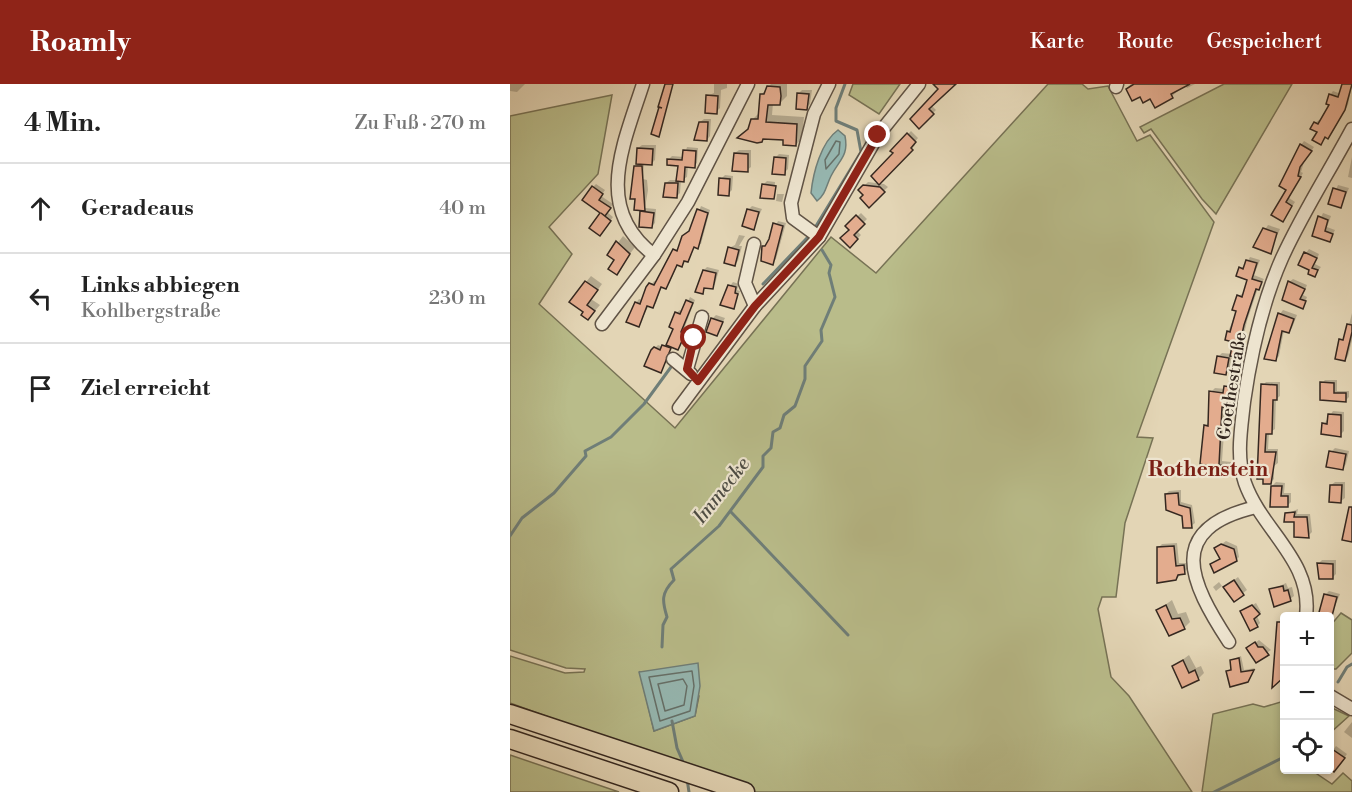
<!DOCTYPE html>
<html lang="de">
<meta charset="utf-8">
<style>
body{margin:0;font-family:"Libre Bodoni",serif;background:#f2f2f2;color:#222}
.controls{position:absolute;right:18px;bottom:18px;display:grid;overflow:hidden;border-radius:6px;box-shadow:0 3px 9px #0003}
.controls button{width:54px;height:54px;display:grid;place-items:center;padding:0;border:0;border-bottom:2px solid #e0e0e0;background:#fff;color:#222;font:30px sans-serif}
.stop{position:absolute;width:18px;height:18px;margin:-14px;border:4px solid #8f2418;border-radius:50%;background:#fff}
.stop.end{background:#8f2418;border-color:#fff;box-shadow:0 2px 6px #0008}
.list{margin:0;padding:0;list-style:none}
h2{display:flex;justify-content:space-between;align-items:center;height:78px;margin:0;padding:0 24px;font-size:26px}
h2 small{font-size:20px;font-weight:400;color:#767676}
.list li{display:grid;grid-template-columns:39px 1fr auto;gap:18px;align-items:center;box-sizing:border-box;height:90px;padding:0 24px;border-top:2px solid #e0e0e0}
.list b{display:block;font-size:22px;white-space:nowrap}
.list p{margin:0;font-size:20px;white-space:nowrap;color:#767676}
.list em{font-size:20px;font-style:normal;color:#767676}
.icon{flex:none;width:33px;height:33px;fill:none;stroke:currentColor;stroke-width:2;stroke-linecap:round;stroke-linejoin:round}
.map{position:relative;flex:none;width:842px;height:708px;overflow:hidden}
header{display:flex;align-items:center;gap:36px;box-sizing:border-box;height:84px;padding:0 30px;background:#8f2418;color:#fff}
header strong{font-size:28px}
nav{display:flex;gap:33px;margin-inline-start:auto;font-size:21px}
main{display:flex}
aside{flex:1;background:#fff}
.map>svg:first-child{display:block}
.green{fill:#b9bc8a;stroke:#777255;stroke-width:1.5;fill-rule:evenodd}
.water{fill:#96b8b2;stroke:#6f7e78;stroke-width:1.5}
.shadow{fill:#0003}
.lines{fill:none;stroke-linecap:round;stroke-linejoin:round}
.shore{stroke:#667069;stroke-width:1.5}
.stream{stroke:#6f7e78;stroke-width:3}
.building{fill:#e3ac8e;stroke:#352820;stroke-width:1.5}
.minor-casing{stroke:#605345;stroke-width:15}
.highway-casing{stroke:#352820;stroke-width:21}
.minor{stroke:#ede4cf;stroke-width:12}
.highway{stroke:#e3d5b5;stroke-width:18}
.route{stroke:#8f2418;stroke-width:8}
.labels{text-anchor:middle;dominant-baseline:central;stroke-width:4.5;stroke-linejoin:round;paint-order:stroke}
.street-label{font-size:18px;fill:#352820;stroke:#ede4cf}
.water-label{font-size:20px;font-style:italic;fill:#4d4c44;stroke:#ede4cf}
.quarter-label{font-size:21px;font-weight:bold;fill:#7a1f14;stroke:#ede4cf}
</style>
<header>
<strong>Roamly</strong>
<nav><a>Karte</a><a>Route</a><a>Gespeichert</a></nav>
</header>
<main>
<aside>
<h2>4 Min.<small>Zu Fuß · 270 m</small></h2>
<ul class="list">
<li><svg class="icon" aria-label="ahead" viewBox="0 0 24 24"><path d="M12 20V5M6 11l6-6 6 6"/></svg><div><b>Geradeaus</b></div><em>40 m</em></li>
<li><svg class="icon" aria-label="left" viewBox="0 0 24 24"><path d="M17 20v-9H6M10 6l-5 5 5 5"/></svg><div><b>Links abbiegen</b><p>Kohlbergstraße</p></div><em>230 m</em></li>
<li><svg class="icon" aria-label="arrive" viewBox="0 0 24 24"><path d="M6 21V4h12l-3 4 3 4H6"/></svg><div><b>Ziel erreicht</b></div></li>
</ul>
</aside>
<div class="map">
<svg width="842" height="708" viewBox="0 0 842 708">
<rect width="100%" height="100%" fill="#e3d5b5"/>
<filter id="stains"><feTurbulence type="fractalNoise" baseFrequency=".00333" numOctaves="4"/><feColorMatrix values="0 0 0 0 .2 0 0 0 0 .09 0 0 0 0 .02 0 0 0 .5 -.17"/></filter>
<radialGradient id="worn" r=".72"><stop offset=".6" stop-color="#630" stop-opacity="0"/><stop offset="1" stop-color="#630" stop-opacity=".3"/></radialGradient>
<g class="green">
<polygon points="343,0 390,0 369,30 339,11"/>
<path d="M538,0H572L578,5L598,2L627,57L640,51L704,138L627,353L643,354L615,439L606,513H592L588,525L601,593L619,612L682,708H245L0,619V572L55,589L74,588L75,585L56,584L0,566V32L102,11L88,90L39,143L62,170L29,220L165,344L321,153L366,189ZM130,588L189,612L185,632L144,647Z"/>
<polygon points="714,0 782,0 706,130 692,115 641,45 634,49 630,43"/>
<polygon points="831,529 842,536 842,569 826,585 822,585 820,583 820,542"/>
<polygon points="774,617 774,686 801,686 822,700 833,689 842,697 842,708 692,708 703,630 743,620 754,623"/>
<polygon points="820,623 839,632 820,649"/>
<polygon points="0,671 109,708 0,708"/>
</g>
<g class="water">
<path d="M328,46L335,52C339,72 329,76 321,92C316,102 316,110 307,117L301,109C303,89 311,58 328,46Z"/>
<polygon points="188,579 190,602 185,632 144,647 129,588"/>
</g>
<g class="shadow">
<polygon points="0,0 15,0 7,8 0,7"/>
<polygon points="204,0 217,0 217,4 211,6 210,24 206,28 197,12 204,9"/>
<polygon points="261,0 277,0 277,12 270,19 263,19 262,31 294,33 292,54 286,61 275,55 255,54 252,57 240,44 242,36 249,29 251,11"/>
<polygon points="430,0 443,0 421,21 426,26 409,43 402,35 430,5"/>
<polygon points="621,0 685,0 677,4 675,1 662,12 645,22 641,13 631,11 623,15 617,4"/>
<polygon points="834,0 842,0 838,21 822,49 811,59 805,39 809,36 811,37 821,20 820,11 823,7 831,10"/>
<polygon points="292,6 302,6 300,20 296,24 289,9"/>
<polygon points="194,35 201,35 200,52 197,56 190,38"/>
<polygon points="401,47 408,54 403,60 405,61 369,98 385,69 382,67"/>
<polygon points="794,57 804,63 794,78 791,88 793,89 779,114 785,118 773,136 778,105 791,61"/>
<polygon points="132,61 146,61 145,76 141,80 134,79 133,95 137,96 138,106 135,124 146,125 145,139 142,142 131,128 134,125 125,83 129,79 128,64"/>
<polygon points="177,63 188,64 187,79 184,82 178,82 177,93 171,96 170,109 166,113 156,99 160,96 168,96 170,81 159,75 162,72 174,73"/>
<polygon points="229,66 241,66 241,83 237,86 225,69"/>
<polygon points="269,70 279,71 278,85 274,89 265,74"/>
<polygon points="842,73 842,94 838,93"/>
<polygon points="215,91 223,92 222,106 218,110 211,95"/>
<polygon points="257,97 265,98 264,114 253,101"/>
<polygon points="358,98 374,100 378,103 359,121 350,106"/>
<polygon points="269,99 267,110 274,110 272,118 266,117"/>
<polygon points="86,100 95,106 91,112 103,120 97,128 103,133 93,147 81,144 92,128 83,103"/>
<polygon points="828,101 839,104 831,123 820,119"/>
<polygon points="191,122 200,126 191,160 185,162 178,177 168,180 159,200 152,202 146,219 143,223 139,221 129,241 126,219 129,215 133,216 144,197 148,198 164,166 170,164 181,147"/>
<polygon points="242,122 252,125 243,144 238,126"/>
<polygon points="351,129 357,135 346,146 351,151 340,162 341,146 337,142"/>
<polygon points="813,129 821,132 817,143 825,146 820,156 803,151"/>
<polygon points="268,137 276,139 266,175 262,179 254,162 258,159"/>
<polygon points="758,141 770,145 760,168 745,162"/>
<polygon points="229,151 235,152 229,162 232,162 228,177 224,181 219,164 225,161"/>
<polygon points="113,152 125,163 106,189 106,176 99,171"/>
<polygon points="799,165 809,170 805,180 811,183 804,192 796,169"/>
<polygon points="740,173 750,176 744,191 754,195 748,204 737,237 730,268 726,271 722,270 720,285 716,289 709,272 712,269 722,270 725,257 718,248 727,226 728,212 734,209 739,195 730,184 735,182"/>
<polygon points="197,183 209,186 205,200 202,204 196,202 193,208 194,186"/>
<polygon points="81,192 92,200 81,215 90,221 83,229 73,231 76,198"/>
<polygon points="783,195 797,201 793,211 797,213 793,223 779,198"/>
<polygon points="223,198 229,200 227,206 230,207 224,223 220,202"/>
<polygon points="180,213 185,216 174,245 177,247 171,261 168,264 163,262 150,287 142,267 148,261 153,263 158,259 164,244 166,229 170,226 173,227"/>
<polygon points="773,226 787,231 782,244 778,248 774,246 769,272 766,275 770,230"/>
<polygon points="842,229 842,256 838,272 835,276 831,256 836,253"/>
<polygon points="206,231 215,234 207,250 202,235"/>
<polygon points="815,296 827,296 827,307 839,307 839,313 836,316 811,314 812,299"/>
<polygon points="720,298 731,300 723,318 716,322 712,377 721,378 721,384 717,388 710,383 695,342 700,337 701,308 705,304 716,305"/>
<polygon points="756,298 770,298 770,312 766,315 765,345 759,349 758,365 768,365 768,379 764,382 764,395 760,399 754,393 748,393 753,301"/>
<polygon points="823,327 834,328 834,347 830,351 814,340"/>
<polygon points="825,364 839,367 836,380 833,384 821,368"/>
<polygon points="766,398 775,399 774,409 781,409 781,418 777,422 762,402"/>
<polygon points="825,398 835,398 835,414 831,417 821,401"/>
<polygon points="671,406 671,418 682,421 685,439 681,442 656,410 659,407"/>
<polygon points="788,425 787,430 800,430 802,448 798,452 776,430"/>
<polygon points="716,457 727,462 729,473 726,476 702,481 711,474 706,464"/>
<polygon points="667,459 669,479 677,479 677,485 666,495 648,464 652,460"/>
<polygon points="812,476 826,476 826,490 822,494 808,480"/>
<polygon points="728,493 737,506 724,516 719,500"/>
<polygon points="709,498 712,502 706,507 703,503"/>
<polygon points="776,499 778,504 782,503 784,512 780,515 761,506"/>
<polygon points="819,507 830,510 822,530 815,511"/>
<polygon points="662,516 668,530 676,528 680,538 674,544 648,526"/>
<polygon points="746,519 751,528 747,532 750,539 747,542 732,527"/>
<polygon points="772,535 774,535 774,590 764,600 768,539"/>
<polygon points="749,556 761,566 746,576 742,561"/>
<polygon points="679,571 686,584 691,582 694,589 688,595 664,582"/>
<polygon points="731,572 734,586 745,584 737,597 718,587 721,584 721,576"/>
<polygon points="842,638 842,654 834,648"/>
<polygon points="826,662 837,670 828,683 823,666"/>
</g>
<g class="lines">
<g class="shore">
<polygon points="326,57 330,58 329,70 316,85 315,76"/>
<polygon points="182,587 184,602 180,627 150,637 139,593"/>
<polygon points="173,595 177,602 174,621 155,627 148,600"/>
</g>
<g class="stream">
<polyline points="306,142 351,68 347,46 326,37 326,24 335,0"/>
<polyline points="253,200 297,154"/>
<polyline points="221,428 338,551"/>
<polyline points="0,452 12,434 44,409 76,372 75,367 101,353 134,320 161,283"/>
<path d="M152,563L153,541L157,533C152,517 151,509 164,496L161,485L209,442L253,383V372L261,364L263,348L270,344L274,331L285,322L295,295V282L312,257L311,246L325,213L319,189L321,181L312,166"/>
<polyline points="828,598 837,583 842,580"/>
<polyline points="162,637 167,664 174,680"/>
<polyline points="177,695 179,708"/>
<polyline points="704,708 774,673"/>
</g>
</g>
<g class="building">
<polygon points="155,0 163,0 149,53 141,50 149,23 152,24 148,23"/>
<polygon points="423,0 446,0 419,25 424,30 409,45 400,35 428,5"/>
<polygon points="624,0 680,0 661,10 663,14 645,24 640,15 633,19 630,13 622,17 616,5"/>
<polygon points="832,0 842,0 835,26 818,55 815,53 811,61 802,56 807,48 800,45 804,38 808,40 819,21 816,20 819,10 828,13"/>
<polygon points="257,2 270,3 271,12 270,21 258,21 256,38 287,40 286,62 273,61 273,56 253,55 252,58 247,59 227,54 238,45 241,35 248,35 250,10 254,10"/>
<polygon points="287,9 299,10 297,26 286,25"/>
<polygon points="196,11 208,12 207,30 195,29"/>
<polygon points="189,38 198,38 197,57 184,56"/>
<polygon points="397,49 406,58 401,64 403,66 369,101 361,92 383,69 380,67"/>
<polygon points="790,60 802,67 790,83 788,92 791,93 776,118 782,122 773,138 761,131 776,106 769,102"/>
<polygon points="127,64 143,65 142,81 126,80"/>
<polygon points="173,66 186,67 185,84 175,83 174,98 166,97 168,82 157,81 157,75 172,76"/>
<polygon points="224,69 238,70 238,88 222,87"/>
<polygon points="264,73 276,74 275,91 262,90"/>
<polygon points="124,82 132,82 135,127 124,126 125,115 120,115"/>
<polygon points="209,94 220,95 219,112 208,111"/>
<polygon points="155,99 168,99 167,114 153,113"/>
<polygon points="252,100 266,102 264,115 250,114"/>
<polygon points="353,101 370,103 375,108 359,124 350,114 353,111 348,106"/>
<polygon points="82,102 93,110 89,116 101,124 95,132 91,129 101,137 90,152 79,144 90,129 72,116"/>
<polygon points="823,104 836,108 831,124 818,120"/>
<polygon points="187,125 198,129 188,165 184,163 178,178 174,177 172,183 167,181 156,205 151,203 143,224 137,222 129,243 116,238 125,218 130,220 136,203 139,199 144,201 163,165 167,167 172,152 179,147"/>
<polygon points="237,125 249,128 244,146 232,142"/>
<polygon points="130,127 144,129 142,144 129,143"/>
<polygon points="346,131 355,140 344,151 348,155 340,164 330,154 339,146 335,142"/>
<polygon points="808,132 818,136 815,147 823,150 820,158 802,152"/>
<polygon points="263,139 273,142 263,181 251,177 252,162 255,162 259,155"/>
<polygon points="753,144 767,149 761,170 743,163"/>
<polygon points="106,157 120,170 107,191 98,185 104,176 97,171"/>
<polygon points="218,163 229,166 225,182 214,179"/>
<polygon points="794,168 807,174 802,184 808,186 805,193 798,190 799,186 788,181"/>
<polygon points="736,176 747,179 742,195 752,198 749,206 746,205 734,241 727,273 720,272 723,258 715,256 717,247 720,248 726,227 722,226 727,211 732,213 737,196 726,192 729,183 733,185"/>
<polygon points="193,186 206,189 203,205 194,204 193,210 185,208"/>
<polygon points="75,197 88,206 77,221 85,227 78,236 71,231 73,228 59,218"/>
<polygon points="778,197 795,205 790,215 796,217 793,225 772,216"/>
<polygon points="218,201 226,203 225,209 228,210 224,225 210,221"/>
<polygon points="176,216 183,219 171,248 175,250 168,266 156,261 163,245 159,243 165,228 170,230"/>
<polygon points="768,229 784,235 779,249 772,247 766,277 754,275"/>
<polygon points="201,234 213,238 207,252 196,248"/>
<polygon points="837,240 842,241 842,248 835,277 825,275 829,255 833,256"/>
<polygon points="152,261 161,264 151,289 134,282 141,266 144,263 150,266"/>
<polygon points="707,272 719,274 716,291 704,289"/>
<polygon points="810,298 824,299 824,309 836,309 836,318 810,316"/>
<polygon points="751,300 767,301 767,316 763,316 762,350 756,350 755,368 766,368 761,400 753,400 753,395 747,395"/>
<polygon points="714,302 728,304 725,315 720,314 719,324 712,323 709,381 718,382 717,390 708,390 708,384 690,380 694,341 698,342 699,307 713,309"/>
<polygon points="818,330 831,331 831,353 811,350 812,339 817,340"/>
<polygon points="819,367 836,370 833,386 816,383"/>
<polygon points="820,401 832,401 831,419 819,418"/>
<polygon points="761,402 772,402 771,412 778,412 778,423 760,423"/>
<polygon points="668,409 669,421 680,424 682,444 673,444 672,432 656,426 655,410"/>
<polygon points="839,423 842,423 842,458 832,456"/>
<polygon points="785,428 784,433 797,433 799,454 784,453 784,438 774,438 775,429"/>
<polygon points="711,460 724,465 727,477 704,489 700,480 710,475 704,464"/>
<polygon points="664,462 666,482 674,481 675,490 668,491 666,496 647,499 647,463"/>
<polygon points="807,479 823,480 823,495 809,495"/>
<polygon points="724,496 734,511 724,518 713,503"/>
<polygon points="773,502 774,507 778,506 781,517 764,523 759,505"/>
<polygon points="814,510 827,513 822,532 808,532"/>
<polygon points="656,521 662,535 670,534 675,545 659,552 646,526"/>
<polygon points="742,521 750,530 744,535 748,543 740,547 730,527"/>
<polygon points="767,538 774,538 774,573 773,594 762,604"/>
<polygon points="745,558 748,563 753,563 759,571 746,579 736,564"/>
<polygon points="729,574 731,588 744,586 738,598 720,603 716,587 721,586 720,576"/>
<polygon points="673,576 679,589 685,586 689,596 672,604 662,582"/>
<polygon points="819,663 835,674 824,688 819,685"/>
</g>
<g class="lines">
<g class="minor-casing">
<g id="minor">
<path d="M133,0C113,62 83,125 144,171"/>
<polyline points="606,3 607,0"/>
<polyline points="309,153 283,134 281,119 304,30 319,0"/>
<polyline points="244,160 235,199 245,222"/>
<polyline points="92,240 144,171 178,118 238,0"/>
<polyline points="163,275 181,290"/>
<polyline points="177,285 192,233"/>
<polyline points="169,324 245,222 309,153 368,51 409,0"/>
<path d="M796,532C803,477 752,447 735,399C726,373 731,346 734,318C741,269 752,219 772,174C792,130 819,88 842,45"/>
<path d="M719,558C680,498 654,445 746,423"/>
<polyline points="820,612 842,625"/>
</g>
</g>
<g class="highway-casing">
<g id="highway">
<polyline points="0,630 235,708"/>
<polyline points="0,655 159,708"/>
</g>
</g>
<use href="#minor" class="minor"/>
<use href="#highway" class="highway"/>
</g>
<g class="lines">
<polyline class="route" points="184,254 177,285 188,297 245,222 309,153 368,51"/>
</g>
<g class="labels">
<g class="street-label">
<text transform="translate(722 302) rotate(-81)">Goethestraße</text>
</g>
<g class="water-label">
<text transform="translate(212 407) rotate(-52)">Immecke</text>
</g>
<g class="quarter-label">
<text x="698" y="386">Rothenstein</text>
</g>
</g>
<rect width="100%" height="100%" filter="url(#stains)"/>
<rect width="100%" height="100%" fill="url(#worn)"/>
</svg>
<div class="controls">
<button>+</button>
<button>−</button>
<button><svg class="icon" aria-label="locate" viewBox="0 0 24 24"><circle cx="12" cy="12" r="6"/><path d="M12 2v4M12 18v4M2 12h4M18 12h4"/></svg></button>
</div>
<div class="stop" style="left:184px;top:254px"></div>
<div class="stop end" style="left:368px;top:51px"></div>
</div>
</main>
